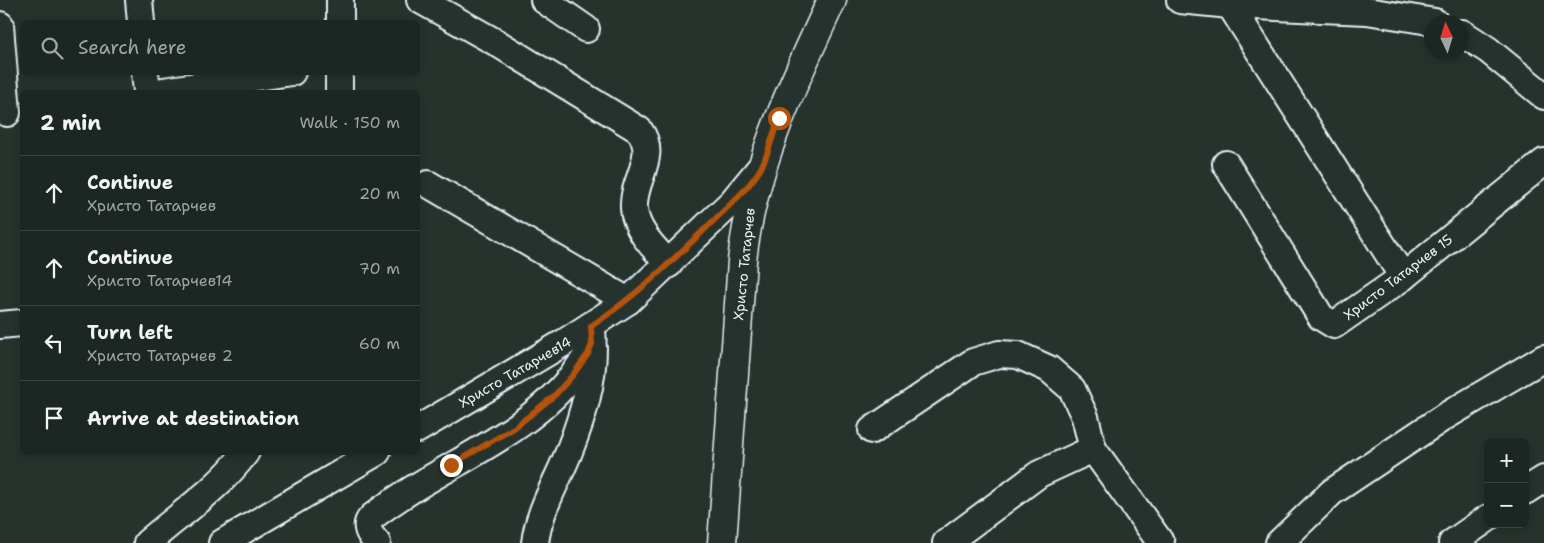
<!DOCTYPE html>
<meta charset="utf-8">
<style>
body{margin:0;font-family:"Shantell Sans",sans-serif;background:#252e2a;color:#f1f3f6}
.controls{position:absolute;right:15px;bottom:15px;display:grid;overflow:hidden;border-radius:8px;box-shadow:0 2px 8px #0003}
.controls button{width:45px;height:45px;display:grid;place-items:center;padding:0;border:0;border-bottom:1px solid #3a4340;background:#1c2622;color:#f1f3f6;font:25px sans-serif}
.compass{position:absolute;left:1424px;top:15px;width:45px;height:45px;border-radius:50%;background:#1c2622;box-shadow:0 2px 8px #0003;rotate:356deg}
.stop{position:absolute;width:15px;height:15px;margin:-11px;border:4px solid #b45309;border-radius:50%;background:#fff}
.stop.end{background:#b45309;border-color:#fff;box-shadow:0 1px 5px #0008}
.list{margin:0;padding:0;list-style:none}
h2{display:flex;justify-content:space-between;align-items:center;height:65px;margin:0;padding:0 20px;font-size:21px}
h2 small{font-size:16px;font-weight:400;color:#a0a5a5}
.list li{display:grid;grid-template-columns:32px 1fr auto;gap:15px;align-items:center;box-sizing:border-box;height:75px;padding:0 20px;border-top:1px solid #3a4340}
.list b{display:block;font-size:19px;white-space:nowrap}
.list p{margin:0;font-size:16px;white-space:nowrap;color:#a0a5a5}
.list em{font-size:16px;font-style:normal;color:#a0a5a5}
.icon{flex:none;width:28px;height:28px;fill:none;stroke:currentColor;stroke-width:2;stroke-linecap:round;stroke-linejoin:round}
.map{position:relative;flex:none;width:1544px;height:543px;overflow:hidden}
.search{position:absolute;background:#1c2622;box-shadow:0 2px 8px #0003;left:20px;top:20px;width:400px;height:55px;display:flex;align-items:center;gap:12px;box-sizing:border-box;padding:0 18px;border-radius:8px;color:#a0a5a5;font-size:19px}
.panel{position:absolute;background:#1c2622;box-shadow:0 2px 8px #0003;left:20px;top:90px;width:400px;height:365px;border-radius:8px}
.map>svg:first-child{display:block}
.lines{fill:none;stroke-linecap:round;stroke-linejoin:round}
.minor-casing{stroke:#e8f1f8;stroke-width:30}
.secondary-casing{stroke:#e8f1f8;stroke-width:31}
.minor{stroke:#26332d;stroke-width:26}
.secondary{stroke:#26332d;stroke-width:28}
.route{stroke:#b45309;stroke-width:6}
.labels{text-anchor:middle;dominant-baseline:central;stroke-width:4.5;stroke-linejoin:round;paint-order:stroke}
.street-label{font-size:14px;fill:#e8f1f8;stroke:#26332d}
</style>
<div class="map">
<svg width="1544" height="543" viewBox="0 0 1544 543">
<rect width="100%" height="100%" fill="#26332d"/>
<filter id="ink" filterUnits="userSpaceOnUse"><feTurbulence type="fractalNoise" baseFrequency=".02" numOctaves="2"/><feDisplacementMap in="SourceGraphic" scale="10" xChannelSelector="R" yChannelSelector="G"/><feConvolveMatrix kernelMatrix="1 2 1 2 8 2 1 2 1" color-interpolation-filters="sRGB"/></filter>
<g filter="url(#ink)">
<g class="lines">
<g class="minor-casing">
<g id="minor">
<polyline points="139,0 141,22"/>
<path d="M420,0L497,43L639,130C659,156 632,180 634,208C635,230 655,249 669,264"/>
<polyline points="544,0 586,29"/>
<polyline points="1180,0 1230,5 1367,11 1435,22"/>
<polyline points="1230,5 1403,277"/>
<polyline points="340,22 340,0"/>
<polyline points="0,25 7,113"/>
<polyline points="1462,33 1488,50 1544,96"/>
<polyline points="145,72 147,92"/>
<polyline points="339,72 339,92"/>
<polyline points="156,92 292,72"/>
<polyline points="1226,164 1321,317 1334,325 1403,277 1544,162"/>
<polyline points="428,184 628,301"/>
<polyline points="0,325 22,323"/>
<polyline points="418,429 565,342 628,301 732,202 761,167"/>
<polyline points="872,430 973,362 999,354 1018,355 1049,369 1072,389 1085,417 1093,449 1161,543"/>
<polyline points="1525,491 1544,479"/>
<path d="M147,543C181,513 219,489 246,452"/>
<polyline points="222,543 377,452"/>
<path d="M377,543C370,535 363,526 372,517C438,465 528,438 578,368C583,362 590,353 592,345C594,340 592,332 591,326"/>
<path d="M535,543C539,509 558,481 570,449C583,416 593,383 593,348"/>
<polyline points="946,543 1039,474 1093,449"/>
<polyline points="1279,543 1332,492 1444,417 1544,358"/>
<polyline points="1452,543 1488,518"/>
</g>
</g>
<g class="secondary-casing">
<path id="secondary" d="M722,543L742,261C752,168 793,84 832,0"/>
</g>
<use href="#minor" class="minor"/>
<use href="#secondary" class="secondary"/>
</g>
</g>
<g class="lines" filter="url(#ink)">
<path class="route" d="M451,465L514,428L555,395L572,376L588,354L592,344L591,326C634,298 670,263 707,227C725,209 748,190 761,168C769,153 773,133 779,118"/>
</g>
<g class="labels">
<g class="street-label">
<text transform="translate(744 264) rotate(-84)">Христо Татарчев</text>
<text transform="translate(1398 277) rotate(-37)">Христо Татарчев 15</text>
<text transform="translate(515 372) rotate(-30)">Христо Татарчев14</text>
</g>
</g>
</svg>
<div class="controls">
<button>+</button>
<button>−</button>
</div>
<svg class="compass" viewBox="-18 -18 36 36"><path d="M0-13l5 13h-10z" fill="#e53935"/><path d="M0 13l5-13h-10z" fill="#a0a5a5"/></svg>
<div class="stop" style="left:779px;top:118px"></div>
<div class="stop end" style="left:451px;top:465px"></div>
<div class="search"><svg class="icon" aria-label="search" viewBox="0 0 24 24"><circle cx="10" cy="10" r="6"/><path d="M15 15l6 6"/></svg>Search here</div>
<section class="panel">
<h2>2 min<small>Walk · 150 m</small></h2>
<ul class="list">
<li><svg class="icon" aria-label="ahead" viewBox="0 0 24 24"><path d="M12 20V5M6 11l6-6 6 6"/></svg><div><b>Continue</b><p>Христо Татарчев</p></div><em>20 m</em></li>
<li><svg class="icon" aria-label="ahead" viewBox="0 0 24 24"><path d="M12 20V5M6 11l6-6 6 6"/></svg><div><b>Continue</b><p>Христо Татарчев14</p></div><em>70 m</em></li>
<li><svg class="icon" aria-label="left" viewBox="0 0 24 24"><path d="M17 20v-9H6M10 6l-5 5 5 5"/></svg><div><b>Turn left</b><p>Христо Татарчев 2</p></div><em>60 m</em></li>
<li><svg class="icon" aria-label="arrive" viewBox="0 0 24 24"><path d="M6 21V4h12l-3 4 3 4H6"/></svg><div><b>Arrive at destination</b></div></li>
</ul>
</section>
</div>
